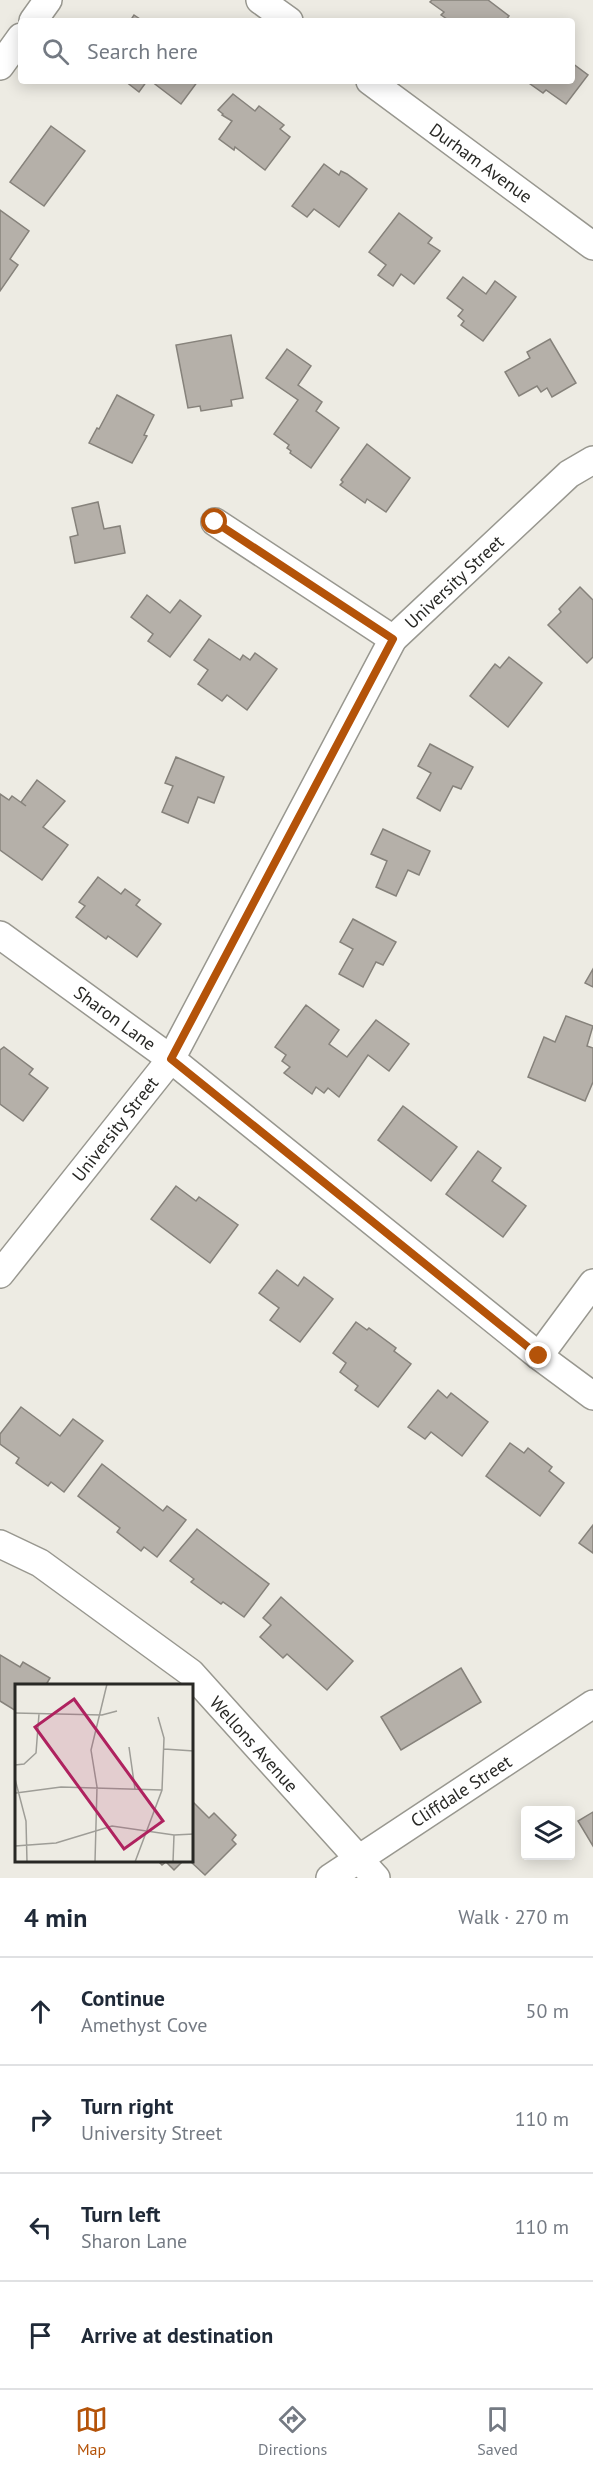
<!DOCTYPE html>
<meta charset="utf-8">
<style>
body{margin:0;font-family:"PT Sans",sans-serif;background:#f2f2f3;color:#1f2937}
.controls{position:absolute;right:18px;bottom:18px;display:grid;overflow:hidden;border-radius:6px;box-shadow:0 3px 15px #0003}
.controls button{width:54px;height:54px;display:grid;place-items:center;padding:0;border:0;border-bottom:2px solid #e0e1e3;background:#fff;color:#1f2937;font:30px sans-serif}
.stop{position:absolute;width:18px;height:18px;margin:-14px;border:4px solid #b45309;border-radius:50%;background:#fff}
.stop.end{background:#b45309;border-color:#fff;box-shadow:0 2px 6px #0008}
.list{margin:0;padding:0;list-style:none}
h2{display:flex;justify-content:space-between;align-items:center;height:78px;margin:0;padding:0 24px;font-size:26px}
h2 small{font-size:20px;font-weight:400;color:#747a83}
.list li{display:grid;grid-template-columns:39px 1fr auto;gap:18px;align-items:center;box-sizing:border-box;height:108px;padding:0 24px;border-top:2px solid #e0e1e3}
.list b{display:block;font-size:22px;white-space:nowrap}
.list p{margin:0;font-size:20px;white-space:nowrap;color:#747a83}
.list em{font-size:20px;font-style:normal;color:#747a83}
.icon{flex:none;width:33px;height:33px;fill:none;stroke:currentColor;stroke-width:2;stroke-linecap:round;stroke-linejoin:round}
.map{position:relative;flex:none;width:593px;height:1878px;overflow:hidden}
.search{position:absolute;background:#fff;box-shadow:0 3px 15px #0003;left:18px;right:18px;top:18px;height:66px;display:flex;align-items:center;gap:15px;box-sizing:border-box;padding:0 21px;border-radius:6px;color:#747a83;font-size:22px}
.sheet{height:510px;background:#fff}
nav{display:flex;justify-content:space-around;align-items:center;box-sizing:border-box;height:84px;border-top:2px solid #e0e1e3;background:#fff;font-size:16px;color:#747a83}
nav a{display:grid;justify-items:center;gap:3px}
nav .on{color:#b45309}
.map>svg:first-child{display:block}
.building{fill:#b5b0a9;stroke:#86827b;stroke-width:1.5}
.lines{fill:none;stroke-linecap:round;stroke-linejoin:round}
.street-casing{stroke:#98978f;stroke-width:30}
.street{stroke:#fff;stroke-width:27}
.route{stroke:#b45309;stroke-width:8}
.labels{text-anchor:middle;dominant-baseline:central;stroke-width:4.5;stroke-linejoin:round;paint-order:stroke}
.street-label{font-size:18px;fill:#282825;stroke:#fff}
.inset-road{fill:none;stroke:#9e9d97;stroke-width:1.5}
.view{fill:#af225f;fill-opacity:0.15;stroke:#af225f;stroke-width:3}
.inset-edge{fill:none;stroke:#282825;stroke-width:3}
</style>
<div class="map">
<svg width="593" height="1878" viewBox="0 0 593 1878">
<rect width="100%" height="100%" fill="#edebe3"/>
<g class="building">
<polygon points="432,0 488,0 509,16 505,21 450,21 441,15 444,12 430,2"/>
<polygon points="134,15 143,21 130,21"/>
<polygon points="572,63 588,75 566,104 546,90 543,93 526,81 572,81"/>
<polygon points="125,81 147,81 139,92"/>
<polygon points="151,81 198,81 181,104"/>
<polygon points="233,94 255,111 259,106 284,125 280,129 290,137 265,170 235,147 234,150 219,139 232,121 222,115 223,114 218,110"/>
<polygon points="51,126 85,151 44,206 10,182"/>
<polygon points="324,164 339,175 341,171 347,174 367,189 339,227 314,209 307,217 292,206"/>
<polygon points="0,210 29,231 10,259 18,265 0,291"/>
<polygon points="399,213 432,238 428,243 440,251 414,284 401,274 393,286 378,275 386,265 369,252"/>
<polygon points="463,277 486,294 495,281 516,297 483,341 461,325 464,321 458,316 463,310 447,298"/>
<polygon points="231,335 243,398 231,400 232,406 201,411 200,406 188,408 176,345"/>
<polygon points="550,339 576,383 552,397 547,388 541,392 537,386 519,396 505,372 530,358 527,352"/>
<polygon points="287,349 311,366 298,385 322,402 316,411 339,428 311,468 290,453 291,451 287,448 289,445 274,434 298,400 266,378"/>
<polygon points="117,395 154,415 144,435 147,436 132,463 89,443 97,428 99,429"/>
<polygon points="367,444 410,478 386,512 367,499 365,503 340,485 343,482 341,480"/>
<polygon points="98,502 104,529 120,526 125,553 75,563 70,537 78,535 72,508"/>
<polygon points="580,587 593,600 593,657 587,663 548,625 561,612 559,609"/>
<polygon points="147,595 170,613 180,600 201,616 170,657 148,641 153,634 131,617"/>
<polygon points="209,639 240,660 243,655 250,660 255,653 277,669 247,710 227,695 222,701 198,684 208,670 194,660"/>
<polygon points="509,657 542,683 508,727 470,696 495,664 500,668"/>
<polygon points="430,744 473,767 461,789 453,786 440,811 417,798 431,773 418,766"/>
<polygon points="176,757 224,777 214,803 198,797 188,823 162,812 173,786 165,783"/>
<polygon points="37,780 65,801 43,827 68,845 42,880 0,850 0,794 9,800 12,796 26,806 21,802"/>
<polygon points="383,829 430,851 419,875 408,870 396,896 376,887 387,861 371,854"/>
<polygon points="98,877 121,894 125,889 140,900 136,905 161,924 137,957 108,936 106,939 76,917 85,906 79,902"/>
<polygon points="353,919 396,942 383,965 376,962 363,987 339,974 353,949 340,942"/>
<polygon points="593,969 593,987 585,983"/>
<polygon points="306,1005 339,1030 329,1044 347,1057 376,1020 409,1044 389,1071 368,1055 339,1097 328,1088 324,1093 316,1087 312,1094 284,1073 290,1067 282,1061 286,1055 275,1047"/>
<polygon points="566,1016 593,1026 587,1046 593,1048 593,1082 585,1101 528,1077 544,1037 555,1042"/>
<polygon points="4,1047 33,1069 29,1074 48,1088 23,1121 0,1104 0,1050"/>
<polygon points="403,1106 457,1147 431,1181 378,1140"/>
<polygon points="478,1151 501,1168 492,1181 526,1206 503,1237 446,1194"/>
<polygon points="176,1186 196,1201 199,1197 238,1225 210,1263 151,1219"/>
<polygon points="277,1270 298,1286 304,1277 333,1299 300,1342 270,1320 279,1308 259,1293"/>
<polygon points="356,1322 367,1330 369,1328 396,1348 394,1351 411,1364 378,1407 355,1390 358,1386 340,1372 346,1363 333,1353"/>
<polygon points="438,1390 447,1398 451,1393 488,1422 462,1456 431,1432 425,1439 408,1427"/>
<polygon points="21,1407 60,1436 73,1419 103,1441 64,1492 51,1482 48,1486 16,1463 19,1458 0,1444 0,1434"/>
<polygon points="510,1443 524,1453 528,1448 552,1467 549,1471 564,1483 540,1516 486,1476"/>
<polygon points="102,1464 163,1511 167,1506 186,1520 157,1557 144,1547 141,1551 117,1532 120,1528 78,1496"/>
<polygon points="593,1525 593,1553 579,1543"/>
<polygon points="197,1529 269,1584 244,1617 223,1602 221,1604 191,1582 194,1579 170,1561"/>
<polygon points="281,1597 353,1661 327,1690 287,1654 283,1658 260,1637 271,1625 263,1618"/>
<polygon points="0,1655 20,1667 23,1662 50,1678 47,1683 53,1686 16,1686 16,1711 0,1701"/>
<polygon points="461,1668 481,1702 401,1750 381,1717"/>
<polygon points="192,1801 209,1818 214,1813 236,1835 232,1840 236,1844 205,1875 191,1862"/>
<polygon points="593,1812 593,1846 578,1821"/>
<polygon points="159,1862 182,1862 174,1870 166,1862 162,1865"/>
</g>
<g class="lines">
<g class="street-casing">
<g id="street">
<polyline points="260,0 289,21"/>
<polyline points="33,21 48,0"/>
<polyline points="0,66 21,37"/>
<polyline points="370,81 593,246"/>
<polyline points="215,522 393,639"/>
<polyline points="0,935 171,1059 539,1356 593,1396"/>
<polyline points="0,1274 171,1059 393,639 569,474 593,460"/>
<polyline points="539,1356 593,1283"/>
<polyline points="0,1544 40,1563 191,1673 376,1878"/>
<polyline points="330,1878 593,1704"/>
</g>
</g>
<use href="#street" class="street"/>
</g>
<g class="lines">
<polyline class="route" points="215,522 393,639 171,1059 539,1356"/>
</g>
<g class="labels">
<g class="street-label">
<text transform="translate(481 163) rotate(36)">Durham Avenue</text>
<text transform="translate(454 582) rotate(-43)">University Street</text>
<text transform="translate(115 1018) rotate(36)">Sharon Lane</text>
<text transform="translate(115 1129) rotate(-52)">University Street</text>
<text transform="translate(254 1744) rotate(48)">Wellons Avenue</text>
<text transform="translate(461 1791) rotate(-33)">Cliffdale Street</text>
</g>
</g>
<g transform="translate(15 1684)">
<rect width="178" height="178" fill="#edebe3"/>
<path class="inset-road" d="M0,29L87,31L102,27M114,63L120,105M149,65L179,67M0,81L9,80L21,69L24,30M0,95L11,137L12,178M1,109L46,103L147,106M0,162L41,159L97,142L159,151L179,150M80,178L82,103L76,66L92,0M120,178L147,106L149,54L143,33M158,178L159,151"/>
<path class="view" d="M59,15L148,137L109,165L20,43Z"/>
<rect width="178" height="178" class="inset-edge"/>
</g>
</svg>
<div class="controls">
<button><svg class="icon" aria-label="layers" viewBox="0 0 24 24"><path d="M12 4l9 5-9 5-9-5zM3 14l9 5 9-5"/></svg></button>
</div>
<div class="stop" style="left:215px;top:522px"></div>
<div class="stop end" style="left:539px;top:1356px"></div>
<div class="search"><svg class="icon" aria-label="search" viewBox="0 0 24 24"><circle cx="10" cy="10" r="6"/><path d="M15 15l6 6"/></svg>Search here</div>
</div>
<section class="sheet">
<h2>4 min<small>Walk · 270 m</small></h2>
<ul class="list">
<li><svg class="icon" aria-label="ahead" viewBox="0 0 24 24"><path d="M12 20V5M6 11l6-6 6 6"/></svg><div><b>Continue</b><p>Amethyst Cove</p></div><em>50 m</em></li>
<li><svg class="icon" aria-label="right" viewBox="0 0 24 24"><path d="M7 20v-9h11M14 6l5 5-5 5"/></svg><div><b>Turn right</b><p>University Street</p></div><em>110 m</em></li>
<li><svg class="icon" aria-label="left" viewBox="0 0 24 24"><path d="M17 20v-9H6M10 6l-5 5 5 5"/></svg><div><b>Turn left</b><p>Sharon Lane</p></div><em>110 m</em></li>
<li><svg class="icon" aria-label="arrive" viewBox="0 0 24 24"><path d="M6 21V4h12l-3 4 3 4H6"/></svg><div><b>Arrive at destination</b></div></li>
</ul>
</section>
<nav>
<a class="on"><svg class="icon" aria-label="map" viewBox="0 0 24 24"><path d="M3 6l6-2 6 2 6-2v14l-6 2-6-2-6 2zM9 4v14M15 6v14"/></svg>Map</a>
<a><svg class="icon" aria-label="directions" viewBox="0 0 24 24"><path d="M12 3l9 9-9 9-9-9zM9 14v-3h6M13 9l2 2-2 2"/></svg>Directions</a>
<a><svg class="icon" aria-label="saved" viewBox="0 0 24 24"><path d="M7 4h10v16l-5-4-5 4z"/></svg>Saved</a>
</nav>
